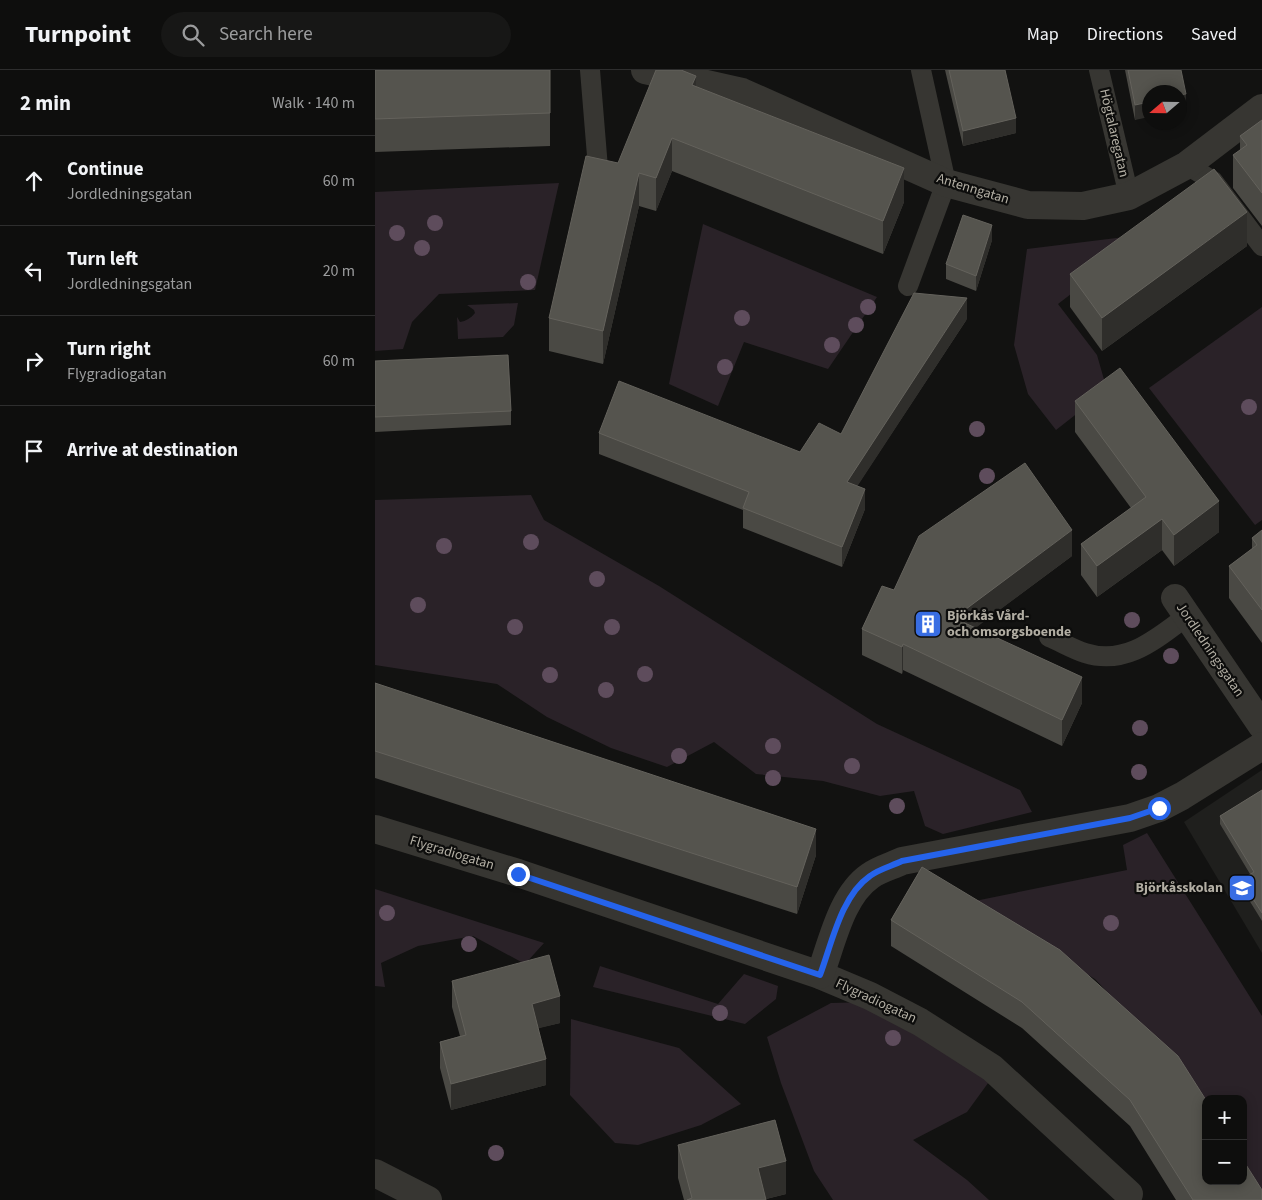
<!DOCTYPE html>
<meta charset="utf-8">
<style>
body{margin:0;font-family:"Source Sans 3",sans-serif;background:#171716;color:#f1f3f6}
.controls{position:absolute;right:15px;bottom:15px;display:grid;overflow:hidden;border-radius:10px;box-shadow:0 2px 12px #0003}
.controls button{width:45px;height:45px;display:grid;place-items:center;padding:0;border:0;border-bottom:1px solid #2e2e2e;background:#0e0e0d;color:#f1f3f6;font:25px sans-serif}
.compass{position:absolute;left:767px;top:15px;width:45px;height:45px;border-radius:50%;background:#0e0e0d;box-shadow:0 2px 12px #0003;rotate:250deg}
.stop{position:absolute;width:15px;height:15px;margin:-11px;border:4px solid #2563eb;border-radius:50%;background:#fff}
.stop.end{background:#2563eb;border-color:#fff;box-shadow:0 1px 5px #0008}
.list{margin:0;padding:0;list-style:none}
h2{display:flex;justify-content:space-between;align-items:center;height:65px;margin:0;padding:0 20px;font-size:21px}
h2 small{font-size:16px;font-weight:400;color:#9b9c9d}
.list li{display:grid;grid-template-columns:32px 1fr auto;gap:15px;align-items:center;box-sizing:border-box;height:90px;padding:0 20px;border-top:1px solid #2e2e2e}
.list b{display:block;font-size:19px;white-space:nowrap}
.list p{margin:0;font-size:16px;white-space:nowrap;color:#9b9c9d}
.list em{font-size:16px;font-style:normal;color:#9b9c9d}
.icon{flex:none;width:28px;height:28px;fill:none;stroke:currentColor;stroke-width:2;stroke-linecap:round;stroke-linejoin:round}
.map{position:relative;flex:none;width:887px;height:1130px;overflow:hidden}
header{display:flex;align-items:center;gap:30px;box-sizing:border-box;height:70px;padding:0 25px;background:#0e0e0d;border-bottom:1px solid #2e2e2e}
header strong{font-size:24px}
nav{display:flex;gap:28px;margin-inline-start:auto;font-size:18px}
.search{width:350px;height:45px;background:#171716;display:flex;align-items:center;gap:12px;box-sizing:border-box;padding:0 18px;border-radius:28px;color:#9b9c9d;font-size:19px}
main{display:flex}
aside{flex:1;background:#0e0e0d}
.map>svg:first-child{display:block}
.built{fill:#1f1f1d}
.green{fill:#2a2228}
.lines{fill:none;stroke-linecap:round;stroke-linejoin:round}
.service{stroke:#373632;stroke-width:20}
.minor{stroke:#373632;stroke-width:28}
.tree{fill:#5e4c5c}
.wall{fill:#4a4944}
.shaded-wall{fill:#2f2e2b}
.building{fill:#55544e;stroke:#64625c}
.route{stroke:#2563eb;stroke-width:6}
.labels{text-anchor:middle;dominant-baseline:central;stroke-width:4.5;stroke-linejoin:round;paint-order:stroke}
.street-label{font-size:14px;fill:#b2aea3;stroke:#0d0d0c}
.poi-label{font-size:14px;font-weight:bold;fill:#b2aea3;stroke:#0d0d0c;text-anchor:start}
</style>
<header>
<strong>Turnpoint</strong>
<div class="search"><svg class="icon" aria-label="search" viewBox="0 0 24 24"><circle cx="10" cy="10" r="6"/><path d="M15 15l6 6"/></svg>Search here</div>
<nav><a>Map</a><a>Directions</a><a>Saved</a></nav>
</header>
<main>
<aside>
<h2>2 min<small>Walk · 140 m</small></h2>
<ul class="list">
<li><svg class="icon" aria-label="ahead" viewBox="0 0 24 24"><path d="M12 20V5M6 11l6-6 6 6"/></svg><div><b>Continue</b><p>Jordledningsgatan</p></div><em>60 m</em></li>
<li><svg class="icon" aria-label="left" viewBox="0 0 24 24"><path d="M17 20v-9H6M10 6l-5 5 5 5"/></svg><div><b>Turn left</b><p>Jordledningsgatan</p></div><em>20 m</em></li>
<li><svg class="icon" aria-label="right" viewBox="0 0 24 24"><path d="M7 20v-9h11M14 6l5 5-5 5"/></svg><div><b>Turn right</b><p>Flygradiogatan</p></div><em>60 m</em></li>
<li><svg class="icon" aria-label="arrive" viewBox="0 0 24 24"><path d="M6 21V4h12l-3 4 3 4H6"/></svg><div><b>Arrive at destination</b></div></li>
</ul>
</aside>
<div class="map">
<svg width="887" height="1130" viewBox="0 0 887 1130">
<rect width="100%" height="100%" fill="#121211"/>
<polygon class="built" points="887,700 887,883 809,752"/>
<g class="green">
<polygon points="184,113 160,220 64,224 37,252 28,279 0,281 0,122"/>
<polygon points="328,154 502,227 453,299 369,272 343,336 294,314"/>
<polygon points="774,164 683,234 722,285 732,320 681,360 653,324 639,275 652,179"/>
<path d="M143,233L139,255L128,267L83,269L82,247L85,252C91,251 96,248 100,243L99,240L92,235Z"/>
<polygon points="887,237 887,450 880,455 774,318"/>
<polygon points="156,425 169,450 284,516 502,654 645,720 657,742 568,764 550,756 539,721 505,726 448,711 381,704 339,672 292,697 236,678 172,647 122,614 0,595 0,430"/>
<polygon points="772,763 887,946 887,1126 868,1094 868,1029 831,1029 831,1036 813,1008 720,909 590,833 752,800 748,775"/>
<polygon points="0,819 169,873 150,894 98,866 43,876 6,893 10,917 0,916"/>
<polygon points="225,896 343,934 369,904 403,916 401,929 370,954 218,917"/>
<polygon points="496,932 616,1009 592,1042 538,1070 592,1110 614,1130 458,1130 439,1101 406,1013 392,967 456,933"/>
<polygon points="196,949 304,978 366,1034 326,1055 263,1075 240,1073 195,1025"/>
</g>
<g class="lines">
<g class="service">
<polyline points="215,0 223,98"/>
<polyline points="724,0 754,126"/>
<polyline points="812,95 838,111 887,176"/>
<polyline points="533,216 571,113 546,0"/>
<path d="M674,567C686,572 698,579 710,583C751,596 781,569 812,546"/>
</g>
<g class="minor">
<polyline points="270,0 367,22 571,113 653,135 708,136 754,126 812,95 887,38"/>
<polyline points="800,528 887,656"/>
<polyline points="0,759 143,803 445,905 495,926 545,952 617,998 754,1124"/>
<path d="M445,905C457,873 466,826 495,806C504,799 517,796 527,791L755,748L784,738L807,726L887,676"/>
<polyline points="0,1103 53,1130"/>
</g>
</g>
<g class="tree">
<circle cx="60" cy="153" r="8"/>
<circle cx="22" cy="163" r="8"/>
<circle cx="47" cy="178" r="8"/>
<circle cx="153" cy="212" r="8"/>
<circle cx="493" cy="237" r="8"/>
<circle cx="367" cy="248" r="8"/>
<circle cx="481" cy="255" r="8"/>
<circle cx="457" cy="275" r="8"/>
<circle cx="350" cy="297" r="8"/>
<circle cx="874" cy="337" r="8"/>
<circle cx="602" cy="359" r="8"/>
<circle cx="612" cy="406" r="8"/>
<circle cx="156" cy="472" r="8"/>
<circle cx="69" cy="476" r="8"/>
<circle cx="222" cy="509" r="8"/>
<circle cx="43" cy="535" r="8"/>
<circle cx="757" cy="550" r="8"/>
<circle cx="140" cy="557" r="8"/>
<circle cx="237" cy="557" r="8"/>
<circle cx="796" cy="586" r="8"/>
<circle cx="270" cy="604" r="8"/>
<circle cx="175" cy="605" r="8"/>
<circle cx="231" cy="620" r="8"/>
<circle cx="765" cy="658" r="8"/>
<circle cx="398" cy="676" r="8"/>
<circle cx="304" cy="686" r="8"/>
<circle cx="477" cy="696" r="8"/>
<circle cx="764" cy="702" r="8"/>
<circle cx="398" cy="708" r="8"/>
<circle cx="522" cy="736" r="8"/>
<circle cx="12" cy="843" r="8"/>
<circle cx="736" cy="853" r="8"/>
<circle cx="94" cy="874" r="8"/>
<circle cx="345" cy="943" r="8"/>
<circle cx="518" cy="968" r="8"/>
<circle cx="121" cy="1083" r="8"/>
</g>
<g class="wall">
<polygon points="0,0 175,43 175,76 0,82"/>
<polygon points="570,0 630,0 641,63 588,76"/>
<polygon points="750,0 806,0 811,38 804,40 804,22 760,50"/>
<polygon points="321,17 529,132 508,184 297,101 281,141 264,136 228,294 174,281 174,248 243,93"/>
<polygon points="887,50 887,156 858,118 858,85 865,80 865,66"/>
<polygon points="617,170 601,221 571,209 571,194"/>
<polygon points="872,176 727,281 695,237 695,204"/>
<polygon points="592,249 482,416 490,439 467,497 368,458 368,440 224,384 224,363 425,382 466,364"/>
<polygon points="0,291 136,341 136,355 0,362"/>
<polygon points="700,331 844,462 799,496 787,480 722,527 706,505 706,474 756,438 700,362"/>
<polygon points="887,460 887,573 854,528 854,496 877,479 877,468"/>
<polygon points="697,486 601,557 707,633 687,676 528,600 527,604 487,585 487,559 519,520"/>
<polygon points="0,613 441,785 422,844 0,708"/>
<polygon points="887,720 887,851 866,817 866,810 875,804 845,754 845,746"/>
<polygon points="547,797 887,1130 801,1130 755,1056 647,958 516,876 516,850"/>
<polygon points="77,911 185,953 163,958 171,1015 76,1040 65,998 65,972 85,966 77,937"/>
<polygon points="303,1075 411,1124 391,1129 391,1130 309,1130 303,1108"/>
</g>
<g class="shaded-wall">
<polygon points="321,6 321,39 317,15"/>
<polygon points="811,24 811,38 804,40 804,25"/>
<polygon points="774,32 774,47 760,50 760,35"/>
<polygon points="641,48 641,63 588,76 588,61"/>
<polygon points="297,68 297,101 281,141 281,108"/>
<polygon points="529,98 529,132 508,184 508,151"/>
<polygon points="264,103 264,136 228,294 228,261"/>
<polygon points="872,142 872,176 727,281 727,248"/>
<polygon points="617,155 617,170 601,221 601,206"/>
<polygon points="592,228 592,249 472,432 472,412"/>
<polygon points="490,419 490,439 467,497 467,477"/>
<polygon points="844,431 844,462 799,496 799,465"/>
<polygon points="787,449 787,480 722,527 722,496"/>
<polygon points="697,460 697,486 579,574 579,548"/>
<polygon points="528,574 528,600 527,604 527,577"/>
<polygon points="707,607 707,633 687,676 687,650"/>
<polygon points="441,759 441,785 422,844 422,817"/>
<polygon points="185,926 185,953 157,960 157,934"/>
<polygon points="171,989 171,1015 76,1040 76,1014"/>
<polygon points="411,1091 411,1124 387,1130 383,1098"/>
</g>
<g class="building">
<polygon points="0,0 175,0 175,43 0,49"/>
<polygon points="281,0 306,0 321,6 317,15 529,98 508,151 297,68 281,108 264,103 228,261 174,248 211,86 243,93"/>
<polygon points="574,0 630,0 641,48 588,61"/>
<polygon points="753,0 806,0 811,24 804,25 804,22 774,22 774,32 760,35"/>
<polygon points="887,50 887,123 858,85 872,75 865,66"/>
<polygon points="839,99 872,142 727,248 695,204"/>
<polygon points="588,145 617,155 601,206 571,194"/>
<polygon points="539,223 592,228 472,412 490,419 467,477 368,438 374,422 224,363 244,311 425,382 444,353 466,364"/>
<polygon points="133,285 136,341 0,347 0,291"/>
<polygon points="745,298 844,431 799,465 787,449 722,496 706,474 771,427 700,331"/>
<polygon points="650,393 697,460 579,548 707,607 687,650 528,574 527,577 487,559 507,516 519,520 544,466"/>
<polygon points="887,460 887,540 854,496 882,475 877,468"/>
<polygon points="0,613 441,759 422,817 0,681"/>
<polygon points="887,720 887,843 866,810 879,802 845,746"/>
<polygon points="547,797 685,880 803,986 831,1030 831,1111 868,1111 868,1090 887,1120 887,1130 818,1130 755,1030 647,932 516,850"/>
<polygon points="174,885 185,926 157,934 171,989 76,1014 65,972 91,965 77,911"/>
<polygon points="400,1050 411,1091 383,1098 391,1130 312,1130 317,1128 303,1075"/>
</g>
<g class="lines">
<path class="route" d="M143,804L445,905C457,873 466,826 495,806C504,799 517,796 527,791L755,748L784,738"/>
</g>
<defs>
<g id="building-square" transform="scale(1.4375)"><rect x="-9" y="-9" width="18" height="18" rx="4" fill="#386de3" stroke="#0d0d0c"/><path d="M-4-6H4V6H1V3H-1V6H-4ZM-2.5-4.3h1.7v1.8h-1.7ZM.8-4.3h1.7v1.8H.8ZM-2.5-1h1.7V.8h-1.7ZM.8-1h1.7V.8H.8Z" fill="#fff"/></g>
<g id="school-square" transform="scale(1.4375)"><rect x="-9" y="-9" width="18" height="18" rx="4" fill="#386de3" stroke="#0d0d0c"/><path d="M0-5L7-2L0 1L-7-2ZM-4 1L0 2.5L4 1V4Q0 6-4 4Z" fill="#fff"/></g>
</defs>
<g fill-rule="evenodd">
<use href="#building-square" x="553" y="554"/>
<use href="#school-square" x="867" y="818"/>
</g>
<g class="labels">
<g class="street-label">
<text transform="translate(739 63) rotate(77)">Högtalaregatan</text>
<text transform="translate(598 119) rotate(17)">Antenngatan</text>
<text transform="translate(835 580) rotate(56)">Jordledningsgatan</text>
<text transform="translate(77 783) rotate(17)">Flygradiogatan</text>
<text transform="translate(501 931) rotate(25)">Flygradiogatan</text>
</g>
<g class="poi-label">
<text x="572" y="546">Björkås Vård-<tspan x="572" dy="16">och omsorgsboende</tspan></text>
<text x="848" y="818" text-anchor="end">Björkåsskolan</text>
</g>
</g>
</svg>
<div class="controls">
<button>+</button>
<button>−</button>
</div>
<svg class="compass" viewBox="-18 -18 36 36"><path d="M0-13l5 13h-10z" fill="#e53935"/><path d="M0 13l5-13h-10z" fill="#9b9c9d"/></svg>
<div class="stop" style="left:784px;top:738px"></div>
<div class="stop end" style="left:143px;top:804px"></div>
</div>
</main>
